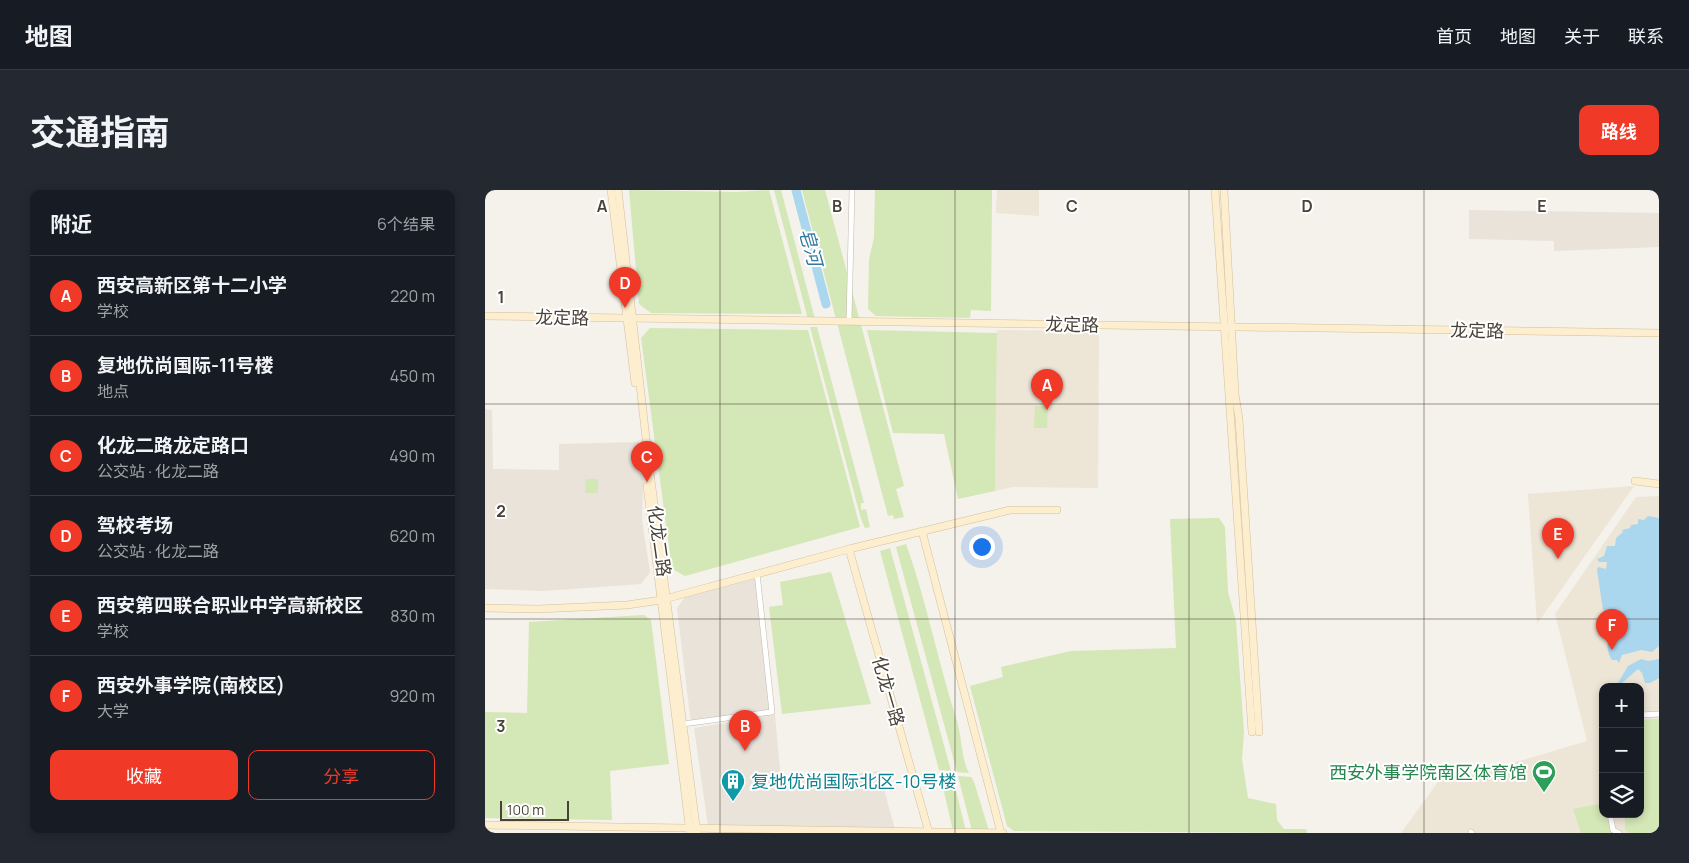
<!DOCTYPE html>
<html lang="zh">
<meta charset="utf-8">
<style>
body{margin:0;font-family:Manrope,"Noto Sans SC",sans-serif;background:#242831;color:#f1f3f6}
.controls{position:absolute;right:15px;bottom:15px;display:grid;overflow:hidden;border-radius:10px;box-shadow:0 2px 8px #0003}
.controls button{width:45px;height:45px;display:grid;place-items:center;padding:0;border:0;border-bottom:1px solid #363941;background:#171b24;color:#f1f3f6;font:25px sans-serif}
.scale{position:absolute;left:15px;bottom:12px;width:69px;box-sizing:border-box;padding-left:5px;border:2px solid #494239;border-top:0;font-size:14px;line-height:18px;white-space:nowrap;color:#494239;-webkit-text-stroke:4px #fff;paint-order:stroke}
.you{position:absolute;left:496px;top:356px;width:18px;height:18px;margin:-12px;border:4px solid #fff;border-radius:50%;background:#1a73e8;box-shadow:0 0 0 8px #1a73e833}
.badge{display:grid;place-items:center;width:32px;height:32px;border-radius:50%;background:#f13927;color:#fff;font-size:16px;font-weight:700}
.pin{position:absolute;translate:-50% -41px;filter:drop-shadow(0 1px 2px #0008)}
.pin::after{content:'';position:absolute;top:26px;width:18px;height:15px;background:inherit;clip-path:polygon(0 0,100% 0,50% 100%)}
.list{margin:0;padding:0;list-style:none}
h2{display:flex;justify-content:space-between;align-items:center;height:65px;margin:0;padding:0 20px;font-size:21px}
h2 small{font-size:16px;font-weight:400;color:#9ea1a6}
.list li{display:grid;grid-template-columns:32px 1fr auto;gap:15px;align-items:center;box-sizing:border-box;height:80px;padding:0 20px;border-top:1px solid #363941}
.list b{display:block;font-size:19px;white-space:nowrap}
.list p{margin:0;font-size:16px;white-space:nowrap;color:#9ea1a6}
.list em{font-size:16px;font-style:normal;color:#9ea1a6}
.actions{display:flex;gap:10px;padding:15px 20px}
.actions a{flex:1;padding:11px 0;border:1px solid #f13927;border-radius:10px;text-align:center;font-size:18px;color:#f13927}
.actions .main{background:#f13927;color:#fff}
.icon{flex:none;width:28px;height:28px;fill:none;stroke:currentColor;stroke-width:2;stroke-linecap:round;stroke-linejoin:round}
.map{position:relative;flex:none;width:1174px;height:643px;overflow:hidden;border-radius:10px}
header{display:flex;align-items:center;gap:30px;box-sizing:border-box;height:70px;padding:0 25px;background:#171b24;border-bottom:1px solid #363941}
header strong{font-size:24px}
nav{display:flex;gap:28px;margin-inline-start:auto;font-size:18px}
.intro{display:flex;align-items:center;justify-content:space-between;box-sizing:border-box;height:120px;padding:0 30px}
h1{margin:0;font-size:35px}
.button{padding:12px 22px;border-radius:10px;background:#f13927;color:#fff;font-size:18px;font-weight:700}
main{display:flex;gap:30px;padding:0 30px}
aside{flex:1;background:#171b24;border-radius:10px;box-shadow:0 2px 8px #0003}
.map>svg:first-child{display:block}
.residential{fill:#e9e3da}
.education{fill:#ede5d6;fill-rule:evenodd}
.green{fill:#d4e7b6}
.water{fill:#abd7ee}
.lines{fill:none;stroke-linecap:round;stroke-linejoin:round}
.river{stroke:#abd7ee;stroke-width:9}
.street-casing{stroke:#c0b9ae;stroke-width:6}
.secondary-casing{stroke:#d2c19d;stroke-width:8}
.street{stroke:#fff;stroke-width:5}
.secondary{stroke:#fceece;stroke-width:7}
.grid{fill:none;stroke:#494239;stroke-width:1;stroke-opacity:0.55}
.labels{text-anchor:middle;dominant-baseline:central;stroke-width:4;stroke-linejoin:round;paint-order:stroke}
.street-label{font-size:18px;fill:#494239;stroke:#fff}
.leisure-label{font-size:18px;fill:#27864d;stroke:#fff;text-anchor:end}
.culture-label{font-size:18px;fill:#0d838f;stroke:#fff;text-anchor:start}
.water-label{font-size:19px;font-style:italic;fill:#3279a2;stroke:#fff}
.grid-label{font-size:16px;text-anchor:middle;font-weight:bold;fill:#494239;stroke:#fff;stroke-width:4;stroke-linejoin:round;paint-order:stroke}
</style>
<header>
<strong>地图</strong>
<nav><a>首页</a><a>地图</a><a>关于</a><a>联系</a></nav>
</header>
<div class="intro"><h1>交通指南</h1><a class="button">路线</a></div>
<main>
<aside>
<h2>附近<small>6个结果</small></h2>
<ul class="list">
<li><span class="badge">A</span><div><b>西安高新区第十二小学</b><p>学校</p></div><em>220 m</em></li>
<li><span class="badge">B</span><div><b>复地优尚国际-11号楼</b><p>地点</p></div><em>450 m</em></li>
<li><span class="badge">C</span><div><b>化龙二路龙定路口</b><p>公交站 · 化龙二路</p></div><em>490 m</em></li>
<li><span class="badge">D</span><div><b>驾校考场</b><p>公交站 · 化龙二路</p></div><em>620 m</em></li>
<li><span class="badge">E</span><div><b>西安第四联合职业中学高新校区</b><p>学校</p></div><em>830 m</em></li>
<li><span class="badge">F</span><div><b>西安外事学院(南校区)</b><p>大学</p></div><em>920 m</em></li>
</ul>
<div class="actions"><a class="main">收藏</a><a>分享</a></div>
</aside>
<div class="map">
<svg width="1174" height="643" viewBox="0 0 1174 643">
<rect width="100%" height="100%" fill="#f5f1eb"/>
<g class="residential">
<polygon points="984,20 1174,23 1174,57 1069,61 1069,51 984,49"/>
<polygon points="0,219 7,220 8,279 74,280 74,254 154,252 158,296 157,330 165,382 156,394 58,401 0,399"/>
<polygon points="274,388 289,522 206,534 192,418 200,407"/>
<polygon points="290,525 296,591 394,581 411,643 224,643 209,538"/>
</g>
<g class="education">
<polygon points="512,0 554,0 554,26 511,23"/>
<polygon points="512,140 614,141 613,298 528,297 510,301"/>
<polygon points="1149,296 1052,434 1043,304"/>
<path d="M1174,306V643H916L958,585L968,591L1102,551L1070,424L1151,307ZM1118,497H1155V624H1118Z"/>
</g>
<g class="green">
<polygon points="144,0 252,2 284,0 317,124 166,123 154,114"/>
<polygon points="289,0 296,0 331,133 324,133"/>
<polygon points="317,0 340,0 419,296 411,299 419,327 405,330 409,329 408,325 403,326"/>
<polygon points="390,0 507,0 506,121 486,120 485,128 391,126 383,119 384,70 389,47"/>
<polygon points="325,137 332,137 379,313 376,313 376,320 381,319 385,337 380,338 376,329"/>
<polygon points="165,138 323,140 375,337 200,386 187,379 156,148"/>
<polygon points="382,140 512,143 510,301 473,309 459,244 408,243"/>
<polygon points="550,216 563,216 562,238 549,238"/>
<polygon points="101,289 113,289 113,303 100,303"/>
<polygon points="734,328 740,337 743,402 751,431 759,542 757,569 763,608 791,614 792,630 799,639 821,639 822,643 529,641 522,636 485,496 518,487 516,477 586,461 691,458 685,329"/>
<path d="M421,354C442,412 453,473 472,531C477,548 476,568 484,583L472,582L411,357Z"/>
<polygon points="405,358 466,581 454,580 395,361"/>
<polygon points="346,382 386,514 297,524 284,417 298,415 295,392"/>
<polygon points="159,425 166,430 184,574 125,581 127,630 0,628 0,522 42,523 44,432"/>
<polygon points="1174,529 1174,643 1145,643 1140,640 1140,624 1155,624 1155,530"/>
<polygon points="455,584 467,585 481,641 468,641"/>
<polygon points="473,586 486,587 489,592 504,641 487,641"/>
<polygon points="1118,613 1118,624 1122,624 1126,643 1096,643 1088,619"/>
</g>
<g class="water">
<path d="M1163,326L1174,328V456L1167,462L1156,460L1137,465L1134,473L1132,470H1127C1118,456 1125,445 1132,434L1124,430L1122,423L1118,420L1112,380L1113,377L1121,379L1122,372H1114L1112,369L1119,366L1122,356H1130L1131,348L1138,342L1137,340L1145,338L1146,335L1153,334V329L1159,330Z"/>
<polygon points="1156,469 1163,471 1174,469 1174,488 1165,493 1160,493 1157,483 1153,479 1137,493 1133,493 1143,476"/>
</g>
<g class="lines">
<polyline class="river" points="311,0 341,114"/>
<g class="street-casing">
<g id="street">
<polyline points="364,131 367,0"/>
<polyline points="1155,525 1174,524"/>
<polyline points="198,534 287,522 272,383"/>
<polyline points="1125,624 1128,640 1134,643"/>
<polyline points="986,642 987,643"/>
</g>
</g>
<g class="secondary-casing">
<g id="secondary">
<polyline points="126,0 150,193"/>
<polyline points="133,0 164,275 212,643"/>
<polyline points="730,0 767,542"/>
<polyline points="739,0 750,204 754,229 774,542"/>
<polyline points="0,126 1174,143"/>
<polyline points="1150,291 1174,294"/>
<polyline points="162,296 205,643"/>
<polyline points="437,341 516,643"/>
<polyline points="364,359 444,643"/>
<polyline points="0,418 53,419 142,415 176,410 364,359 525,320 572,320"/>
<polyline points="0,635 518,643"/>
</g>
</g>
<use href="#street" class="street"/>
<use href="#secondary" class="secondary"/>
</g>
<path class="grid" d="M235,0V643M470,0V643M704,0V643M939,0V643M0,214H1174M0,429H1174"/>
<defs>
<g id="stadium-pin" transform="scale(1.25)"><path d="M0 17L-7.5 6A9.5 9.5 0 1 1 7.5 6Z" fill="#2e9e5b" stroke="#fff"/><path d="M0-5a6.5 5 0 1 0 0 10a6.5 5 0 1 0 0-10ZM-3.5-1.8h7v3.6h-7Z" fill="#fff"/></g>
<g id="building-pin" transform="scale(1.25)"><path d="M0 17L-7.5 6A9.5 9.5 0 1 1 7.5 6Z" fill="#0f9aa8" stroke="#fff"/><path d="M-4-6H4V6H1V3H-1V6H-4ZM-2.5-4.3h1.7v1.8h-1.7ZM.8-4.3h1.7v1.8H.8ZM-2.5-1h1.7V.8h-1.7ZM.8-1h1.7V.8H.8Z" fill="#fff"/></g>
</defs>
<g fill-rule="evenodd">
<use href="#stadium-pin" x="1059" y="582"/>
<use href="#building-pin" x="248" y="591"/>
</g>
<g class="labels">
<g class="street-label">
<text transform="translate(77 127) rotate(1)">龙定路</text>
<text transform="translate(587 134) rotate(1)">龙定路</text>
<text transform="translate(992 140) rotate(1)">龙定路</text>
<text transform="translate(175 351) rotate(82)">化龙二路</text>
<text transform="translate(404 501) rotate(74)">化龙一路</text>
</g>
<g class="leisure-label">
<text x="1042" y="582">西安外事学院南区体育馆</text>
</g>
<g class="culture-label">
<text x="266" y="591">复地优尚国际北区-10号楼</text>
</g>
<g class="water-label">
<text transform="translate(326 57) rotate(75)">皂河</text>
</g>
</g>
<g class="grid-label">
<text x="117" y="22">A</text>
<text x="352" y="22">B</text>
<text x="587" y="22">C</text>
<text x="822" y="22">D</text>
<text x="1057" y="22">E</text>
<text x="16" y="113">1</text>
<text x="16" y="327">2</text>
<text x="16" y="542">3</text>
</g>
</svg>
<div class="controls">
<button>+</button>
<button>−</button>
<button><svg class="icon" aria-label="layers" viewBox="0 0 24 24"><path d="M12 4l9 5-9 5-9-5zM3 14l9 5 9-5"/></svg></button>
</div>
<div class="scale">100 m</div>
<div class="you"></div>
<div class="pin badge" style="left:562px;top:220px">A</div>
<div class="pin badge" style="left:260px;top:561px">B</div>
<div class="pin badge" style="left:162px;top:292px">C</div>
<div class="pin badge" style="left:140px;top:118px">D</div>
<div class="pin badge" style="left:1073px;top:369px">E</div>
<div class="pin badge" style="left:1127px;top:460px">F</div>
</div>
</main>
